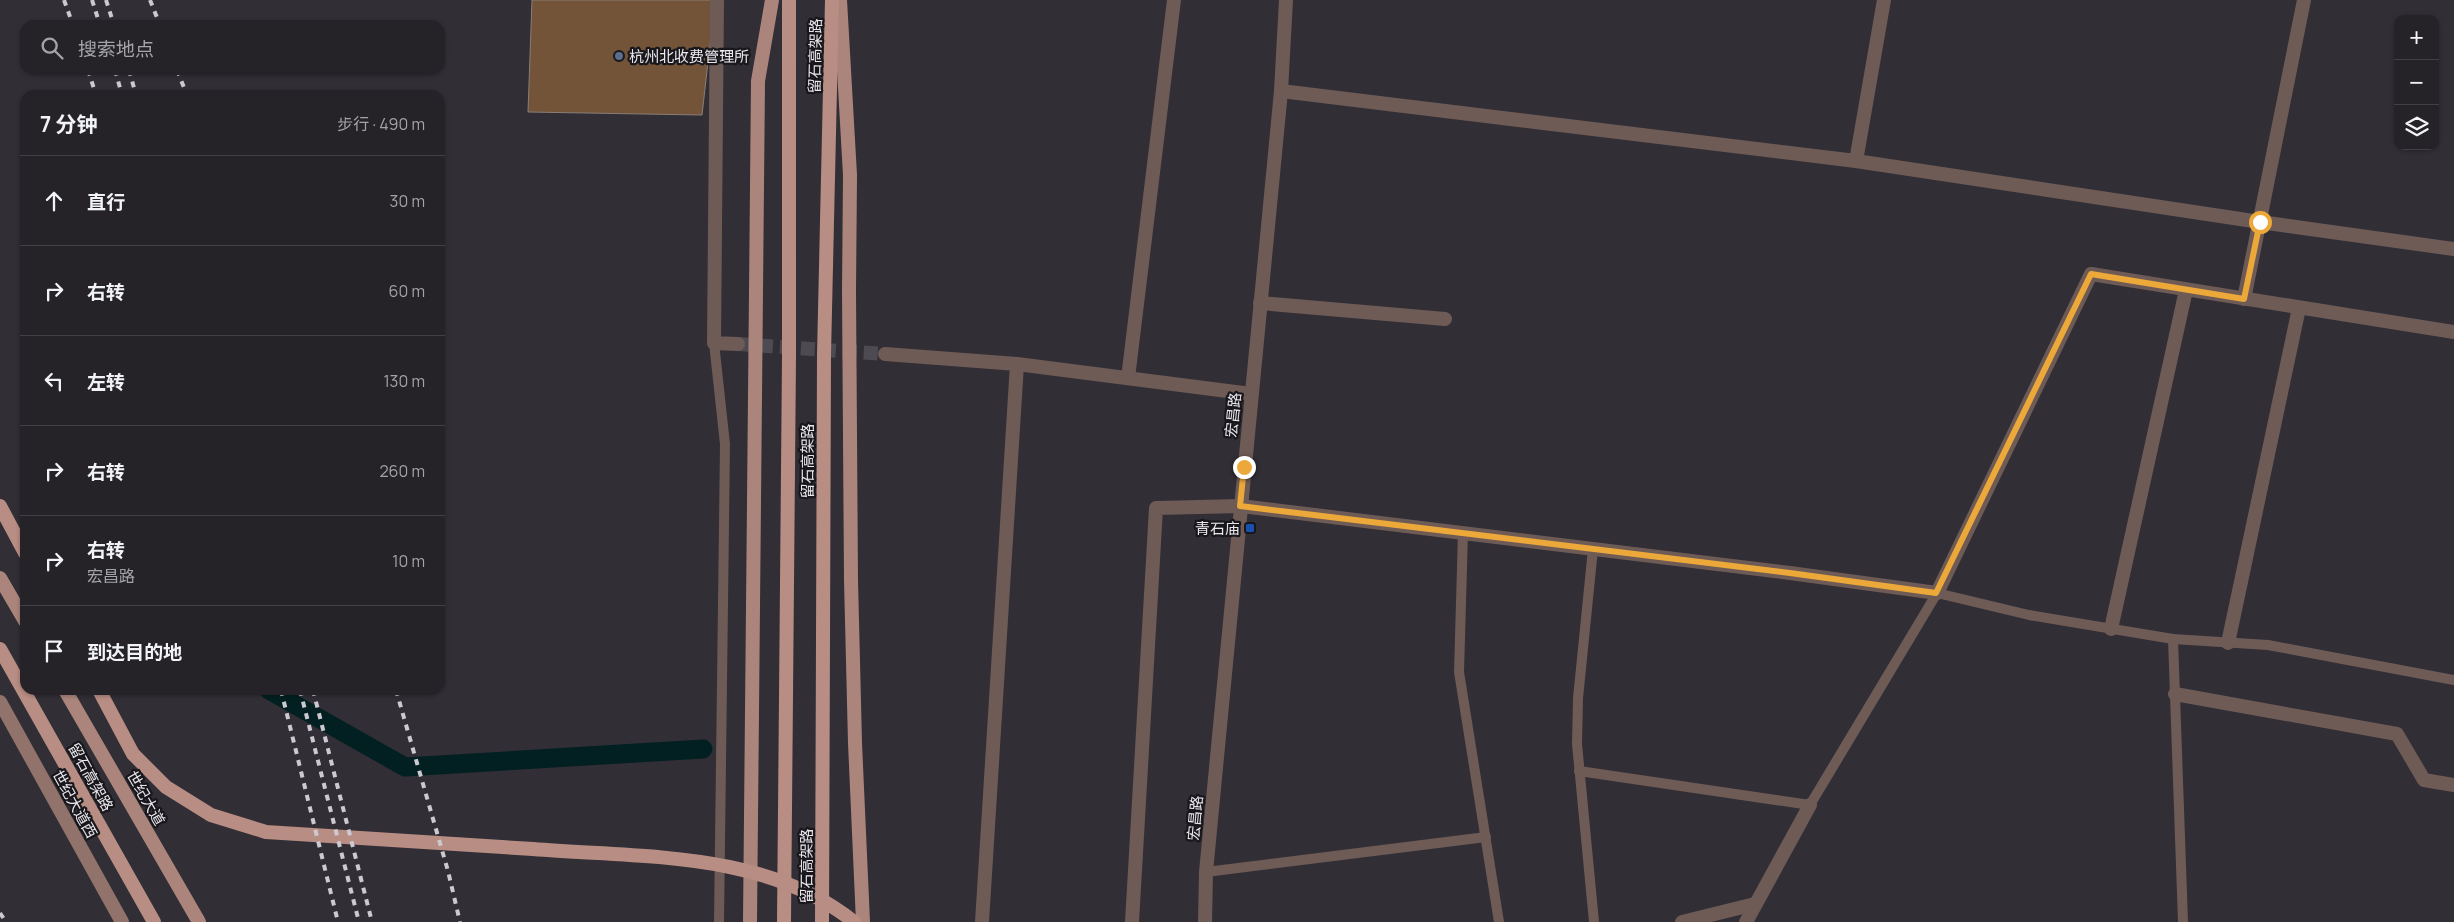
<!DOCTYPE html>
<html lang="zh">
<meta charset="utf-8">
<style>
body{margin:0;font-family:Manrope,"Noto Sans SC",sans-serif;background:#312f34;color:#f1f3f6}
.controls{position:absolute;right:15px;top:15px;display:grid;overflow:hidden;border-radius:10px;box-shadow:0 1px 4px #0004}
.controls button{width:45px;height:45px;display:grid;place-items:center;padding:0;border:0;border-bottom:1px solid #423f45;background:#252228;color:#f1f3f6;font:25px sans-serif}
.stop{position:absolute;width:15px;height:15px;margin:-11px;border:4px solid #eca93a;border-radius:50%;background:#fff}
.stop.end{background:#eca93a;border-color:#fff;box-shadow:0 1px 5px #0008}
.list{margin:0;padding:0;list-style:none}
h2{display:flex;justify-content:space-between;align-items:center;height:65px;margin:0;padding:0 20px;font-size:21px}
h2 small{font-size:16px;font-weight:400;color:#a3a4a8}
.list li{display:grid;grid-template-columns:32px 1fr auto;gap:15px;align-items:center;box-sizing:border-box;height:90px;padding:0 20px;border-top:1px solid #423f45}
.list b{display:block;font-size:19px;white-space:nowrap}
.list p{margin:0;font-size:16px;white-space:nowrap;color:#a3a4a8}
.list em{font-size:16px;font-style:normal;color:#a3a4a8}
.icon{flex:none;width:28px;height:28px;fill:none;stroke:currentColor;stroke-width:2;stroke-linecap:round;stroke-linejoin:round}
.map{position:relative;flex:none;width:2454px;height:922px;overflow:hidden}
.search{position:absolute;background:#252228;box-shadow:0 1px 4px #0004;left:20px;top:20px;width:425px;height:55px;display:flex;align-items:center;gap:12px;box-sizing:border-box;padding:0 18px;border-radius:15px;color:#a3a4a8;font-size:19px}
.panel{position:absolute;background:#252228;box-shadow:0 1px 4px #0004;left:20px;top:90px;width:425px;height:605px;border-radius:15px}
.map>svg:first-child{display:block}
.lines{fill:none;stroke-linecap:round;stroke-linejoin:round}
.canal{stroke:#022021;stroke-width:19}
.building{fill:#735438;stroke:#887f77}
.minor-tunnel{stroke:#4d4a51;stroke-width:14;stroke-dasharray:14 7;stroke-linecap:butt}
.service{stroke:#6e5b56;stroke-width:10}
.minor{stroke:#6e5b56;stroke-width:14}
.tertiary{stroke:#6e5b56;stroke-width:14}
.secondary{stroke:#91736b;stroke-width:14}
.primary{stroke:#ab857c;stroke-width:14}
.trunk{stroke:#b88d83;stroke-width:14}
.rail{stroke:#ccc9d0;stroke-width:4;stroke-dasharray:6 6;stroke-linecap:butt}
.trunk-bridge{stroke:#b88d83;stroke-width:14}
.route{stroke:#eca93a;stroke-width:6}
.service-dot{fill:#5c6f8a;stroke:#18171b;stroke-width:2}
.transit-dot{fill:#1a4fb4;stroke:#18171b;stroke-width:2}
.labels{text-anchor:middle;dominant-baseline:central;stroke-width:4.5;stroke-linejoin:round;paint-order:stroke}
.poi-label{font-size:15px;fill:#e9e6ec;stroke:#18171b;text-anchor:start}
.street-label{font-size:15px;fill:#e9e6ec;stroke:#18171b}
</style>
<div class="map">
<svg width="2454" height="922" viewBox="0 0 2454 922">
<rect width="100%" height="100%" fill="#312e36"/>
<g class="lines">
<polyline class="canal" points="269,690 405,767 703,749"/>
</g>
<polygon class="building" points="532,0 715,0 702,115 528,112"/>
<g class="lines">
<polyline class="minor-tunnel" points="738,344 885,354"/>
<g class="service">
<polyline points="714,343 725,444 719,922"/>
<polyline points="1463,533 1459,672 1499,922"/>
<polyline points="1593,549 1578,698 1577,744 1594,922"/>
<polyline points="2173,639 2183,922"/>
<polyline points="1579,771 1810,805 1937,593 2029,615 2173,639 2268,645 2454,680"/>
<polyline points="1206,872 1486,837"/>
</g>
<g class="minor">
<polyline points="717,0 714,343 738,344"/>
<polyline points="1884,0 1856,161 2260,222 2454,249"/>
<polyline points="1281,91 1856,161"/>
<polyline points="2244,299 2304,0"/>
<polyline points="1260,303 1445,319"/>
<polyline points="885,354 1017,364 1251,394"/>
<polyline points="1128,378 1174,0"/>
<polyline points="2111,629 2186,290"/>
<polyline points="2228,643 2299,308"/>
<polyline points="2175,694 2397,734 2424,780 2454,785"/>
<polyline points="982,922 1017,364"/>
<polyline points="1132,922 1156,508 1241,506 1790,573 1937,593 2091,274 2454,332"/>
<polyline points="1682,922 1755,904"/>
<polyline points="1746,922 1810,805"/>
</g>
<polyline class="tertiary" points="1205,922 1206,872 1281,91 1286,0"/>
<polyline class="secondary" points="0,702 122,922"/>
<g class="primary">
<polyline points="840,0 850,175 849,291 851,580 855,743 863,922"/>
<polyline points="0,578 25,621"/>
<polyline points="65,690 199,922"/>
<polyline points="750,922 758,81 772,0"/>
</g>
<g class="trunk">
<polyline points="0,506 25,553"/>
<polyline points="0,649 154,922"/>
<polyline points="99,690 133,754 166,787 211,815 266,832 533,849"/>
<polyline points="784,922 789,357 789,0"/>
<polyline points="822,922 824,355 832,0"/>
</g>
<g class="rail">
<polyline points="64,0 73,25"/>
<polyline points="92,0 100,25"/>
<polyline points="106,0 114,25"/>
<polyline points="150,0 160,25"/>
<polyline points="88,70 96,95"/>
<polyline points="115,70 122,95"/>
<polyline points="129,70 136,95"/>
<polyline points="177,70 187,95"/>
<polyline points="281,690 338,922"/>
<polyline points="300,690 359,922"/>
<polyline points="313,690 372,922"/>
<polyline points="396,690 448,871 460,922"/>
<polyline points="0,913 6,922"/>
</g>
<path class="trunk-bridge" d="M533,849C641,858 765,850 854,922"/>
</g>
<g class="lines">
<polyline class="route" points="1244,467 1240,506 1790,573 1936,593 2091,274 2244,299 2260,222"/>
</g>
<circle class="service-dot" cx="619" cy="56" r="5"/>
<rect class="transit-dot" x="1245" y="523" width="10" height="10" rx="2.5"/>
<g class="labels">
<g class="poi-label">
<text x="629" y="56">杭州北收费管理所</text>
<text x="1240" y="528" text-anchor="end">青石庙</text>
</g>
<g class="street-label">
<text transform="translate(815 56) rotate(-89)">留石高架路</text>
<text transform="translate(1233 415) rotate(-84)">宏昌路</text>
<text transform="translate(807 461) rotate(-90)">留石高架路</text>
<text transform="translate(91 777) rotate(61)">留石高架路</text>
<text transform="translate(146 798) rotate(60)">世纪大道</text>
<text transform="translate(75 804) rotate(61)">世纪大道西</text>
<text transform="translate(1195 818) rotate(-85)">宏昌路</text>
<text transform="translate(806 866) rotate(-90)">留石高架路</text>
</g>
</g>
</svg>
<div class="controls">
<button>+</button>
<button>−</button>
<button><svg class="icon" aria-label="layers" viewBox="0 0 24 24"><path d="M12 4l9 5-9 5-9-5zM3 14l9 5 9-5"/></svg></button>
</div>
<div class="stop" style="left:2260px;top:222px"></div>
<div class="stop end" style="left:1244px;top:467px"></div>
<div class="search"><svg class="icon" aria-label="search" viewBox="0 0 24 24"><circle cx="10" cy="10" r="6"/><path d="M15 15l6 6"/></svg>搜索地点</div>
<section class="panel">
<h2>7 分钟<small>步行 · 490 m</small></h2>
<ul class="list">
<li><svg class="icon" aria-label="ahead" viewBox="0 0 24 24"><path d="M12 20V5M6 11l6-6 6 6"/></svg><div><b>直行</b></div><em>30 m</em></li>
<li><svg class="icon" aria-label="right" viewBox="0 0 24 24"><path d="M7 20v-9h11M14 6l5 5-5 5"/></svg><div><b>右转</b></div><em>60 m</em></li>
<li><svg class="icon" aria-label="left" viewBox="0 0 24 24"><path d="M17 20v-9H6M10 6l-5 5 5 5"/></svg><div><b>左转</b></div><em>130 m</em></li>
<li><svg class="icon" aria-label="right" viewBox="0 0 24 24"><path d="M7 20v-9h11M14 6l5 5-5 5"/></svg><div><b>右转</b></div><em>260 m</em></li>
<li><svg class="icon" aria-label="right" viewBox="0 0 24 24"><path d="M7 20v-9h11M14 6l5 5-5 5"/></svg><div><b>右转</b><p>宏昌路</p></div><em>10 m</em></li>
<li><svg class="icon" aria-label="arrive" viewBox="0 0 24 24"><path d="M6 21V4h12l-3 4 3 4H6"/></svg><div><b>到达目的地</b></div></li>
</ul>
</section>
</div>
